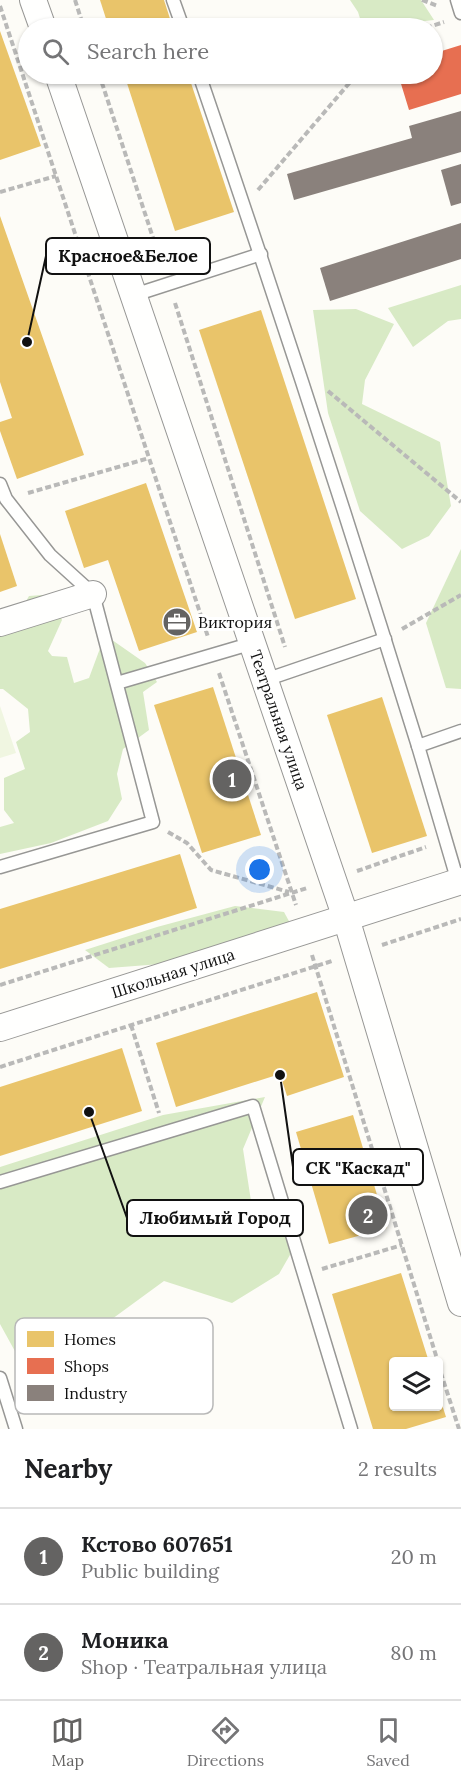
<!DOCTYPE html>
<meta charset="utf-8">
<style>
body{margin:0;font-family:Lora,serif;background:#f2f2f2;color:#202124}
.controls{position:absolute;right:18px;bottom:18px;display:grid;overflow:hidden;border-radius:6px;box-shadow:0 2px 4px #0004}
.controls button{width:54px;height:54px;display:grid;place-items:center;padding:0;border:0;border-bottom:2px solid #e0e0e0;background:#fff;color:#202124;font:30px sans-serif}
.you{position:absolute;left:260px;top:870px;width:21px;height:21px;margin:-15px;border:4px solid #fff;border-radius:50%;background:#1a73e8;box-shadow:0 0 0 9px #1a73e833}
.badge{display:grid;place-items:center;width:39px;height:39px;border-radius:50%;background:#646362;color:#fff;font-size:20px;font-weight:700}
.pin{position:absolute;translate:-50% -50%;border:3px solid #fff;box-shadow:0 2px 6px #0006}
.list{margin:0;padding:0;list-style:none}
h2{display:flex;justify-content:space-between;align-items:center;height:78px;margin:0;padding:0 24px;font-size:26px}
h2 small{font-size:20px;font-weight:400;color:#757577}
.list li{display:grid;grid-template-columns:39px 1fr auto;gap:18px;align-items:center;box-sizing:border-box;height:96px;padding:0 24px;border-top:2px solid #e0e0e0}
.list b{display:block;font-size:22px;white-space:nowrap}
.list p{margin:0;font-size:20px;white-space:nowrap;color:#757577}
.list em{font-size:20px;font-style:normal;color:#757577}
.icon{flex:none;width:33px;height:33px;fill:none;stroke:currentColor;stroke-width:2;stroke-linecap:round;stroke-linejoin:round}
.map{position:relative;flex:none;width:461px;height:1429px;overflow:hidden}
.search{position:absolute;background:#fff;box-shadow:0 2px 4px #0004;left:18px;right:18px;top:18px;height:66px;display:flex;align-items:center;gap:15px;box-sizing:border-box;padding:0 21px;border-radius:33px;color:#757577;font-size:22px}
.sheet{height:270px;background:#fff}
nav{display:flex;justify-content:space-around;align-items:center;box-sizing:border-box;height:84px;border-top:2px solid #e0e0e0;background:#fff;font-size:16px;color:#757577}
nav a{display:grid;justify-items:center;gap:3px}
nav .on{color:#646362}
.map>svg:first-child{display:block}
.forest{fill:#d8eac5}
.pitch{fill:#f0f6e1}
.homes{fill:#e9c46a}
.shops{fill:#e76f51}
.industry{fill:#8a817c}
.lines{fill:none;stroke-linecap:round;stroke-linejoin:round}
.service-casing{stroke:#979795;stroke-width:15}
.minor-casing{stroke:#979795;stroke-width:28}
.path{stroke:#b9b9b8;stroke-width:4;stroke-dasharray:6 3;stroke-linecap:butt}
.service{stroke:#fffffe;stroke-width:12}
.minor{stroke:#fffffe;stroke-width:26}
.labels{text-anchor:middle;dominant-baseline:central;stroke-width:6;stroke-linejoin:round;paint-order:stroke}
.poi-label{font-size:16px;fill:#111;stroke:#fff;text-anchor:start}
.street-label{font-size:16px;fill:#111;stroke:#fff}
.key{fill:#fff;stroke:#b8b8b8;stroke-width:1.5}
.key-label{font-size:16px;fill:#111}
.leader{fill:none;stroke:#111;stroke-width:2}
.callout-dot{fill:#111;stroke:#fff;stroke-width:2}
.callout{fill:#fff;stroke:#111;stroke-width:2}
.callout-label{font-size:18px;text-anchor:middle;font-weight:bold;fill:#111}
</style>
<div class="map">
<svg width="461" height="1429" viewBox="0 0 461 1429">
<rect width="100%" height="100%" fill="#fdfcf7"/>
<g class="forest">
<polygon points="350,0 421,0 434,20 363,28 358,12"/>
<polygon points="461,285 461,319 448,321 413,347 388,308"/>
<polygon points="356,309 394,324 365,380 362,404 440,442 451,506 429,536 402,549 360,511 328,413 313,310"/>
<polygon points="461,549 461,689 446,688 426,623"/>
<polygon points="42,595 55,602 62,620 48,651 52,656 67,657 74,683 89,678 105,635 145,663 157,682 143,692 149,730 123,749 117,774 122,799 108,821 51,843 0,854 0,827 14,823 4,810 4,778 25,769 16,742 30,732 28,709 3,689 0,689 0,630 14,623 29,596"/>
<polygon points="235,906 284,912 290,923 161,964 109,968 85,950 157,927"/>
<polygon points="265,1097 243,1149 253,1214 302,1234 279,1274 232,1303 164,1281 112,1319 22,1364 0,1324 0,1167 163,1115"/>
</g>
<polygon class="pitch" points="0,706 16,753 0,758"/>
<g class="homes">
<polygon points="100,0 164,0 173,28 109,28"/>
<polygon points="0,31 41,146 0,160"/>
<polygon points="124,74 188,74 234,212 175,231"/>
<polygon points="0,216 84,455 17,479 0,431 0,422 12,418 0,382"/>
<polygon points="261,310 356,599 295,619 199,330"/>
<polygon points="146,483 197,632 139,651 108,560 84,568 65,511"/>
<polygon points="0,534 17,586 0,592"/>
<polygon points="213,687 261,835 202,853 154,705"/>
<polygon points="382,697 427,836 372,853 327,715"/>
<polygon points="180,854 197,908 0,969 0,909"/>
<polygon points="317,992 344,1077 287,1096 280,1074 176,1107 156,1043"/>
<polygon points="122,1048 142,1111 0,1156 0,1087"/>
<polygon points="353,1115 387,1228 329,1244 296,1132"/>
<polygon points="401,1273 429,1362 394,1362 394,1406 438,1406 439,1395 446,1417 406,1429 373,1429 332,1294"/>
</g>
<polygon class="shops" points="461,45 461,94 409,110 398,74 432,74 432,54"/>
<g class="industry">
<polygon points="461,111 461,152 294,200 287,174 412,138 409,126"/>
<polygon points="461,164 461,203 451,206 441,170"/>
<polygon points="461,223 461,259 330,301 320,268"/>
</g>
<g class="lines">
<g class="service-casing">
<g id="service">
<polyline points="173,0 183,28"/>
<polyline points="457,0 461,13"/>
<path d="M199,74C275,296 348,520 418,746"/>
<polyline points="134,295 261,254"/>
<polyline points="0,484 6,499 50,555 93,594 153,822 0,867"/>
<polyline points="265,680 385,639"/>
<polyline points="117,683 253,643"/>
<polyline points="458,882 418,746 461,731"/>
<polyline points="0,1182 253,1106 351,1429"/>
<polyline points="0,1378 16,1429"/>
</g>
</g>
<g class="minor-casing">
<g id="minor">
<polyline points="33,0 43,28"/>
<polyline points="58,74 346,918 461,1303"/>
<polyline points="0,623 93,594"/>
<polyline points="0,1028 461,881"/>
</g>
</g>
<g class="path">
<polyline points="75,0 84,28"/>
<polyline points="422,0 438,6"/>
<polyline points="0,6 208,637"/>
<polyline points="426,28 444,22"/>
<polyline points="99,74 162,265"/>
<polyline points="258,190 357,74"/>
<polyline points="0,192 56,176"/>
<polyline points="175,303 285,647"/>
<polyline points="328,391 461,502"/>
<polyline points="28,493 149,458"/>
<polyline points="402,629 461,595"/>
<polyline points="219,673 296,905"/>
<polyline points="168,832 187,843 211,870 289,892"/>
<polyline points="357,871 426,847"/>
<polyline points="382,945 461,919"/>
<polyline points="312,955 438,1362"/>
<polyline points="0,985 307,888"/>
<polyline points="131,1025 159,1113"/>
<polyline points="0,1067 332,961"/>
<polyline points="322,1269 402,1245"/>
<polyline points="438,1364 459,1429"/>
</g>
<use href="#service" class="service"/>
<use href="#minor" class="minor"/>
</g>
<defs>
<g id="office-disc" transform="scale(1.5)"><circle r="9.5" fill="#646362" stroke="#fff"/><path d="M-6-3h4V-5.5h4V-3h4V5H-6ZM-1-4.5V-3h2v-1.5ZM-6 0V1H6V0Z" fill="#fff"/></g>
</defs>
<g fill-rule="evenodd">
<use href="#office-disc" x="177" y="622"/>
</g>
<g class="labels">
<g class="poi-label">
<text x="198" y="622">Виктория</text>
</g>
<g class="street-label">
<text transform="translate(279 720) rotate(71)">Театральная улица</text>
<text transform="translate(173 973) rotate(-18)">Школьная улица</text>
</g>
</g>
<rect x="15" y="1318" width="198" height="96" rx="9" class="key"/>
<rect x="27" y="1331" width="27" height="16" fill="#e9c46a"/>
<rect x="27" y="1358" width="27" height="16" fill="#e76f51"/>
<rect x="27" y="1385" width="27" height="16" fill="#8a817c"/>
<g class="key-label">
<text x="64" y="1345">Homes</text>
<text x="64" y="1372">Shops</text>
<text x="64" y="1399">Industry</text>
</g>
<path class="leader" d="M27 342L46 256M280 1075L293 1167M89 1112L127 1218"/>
<g class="callout-dot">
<circle cx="27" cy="342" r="6"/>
<circle cx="280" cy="1075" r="6"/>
<circle cx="89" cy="1112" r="6"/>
</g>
<g class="callout">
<rect x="46" y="238" width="164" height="36" rx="6"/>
<rect x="293" y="1149" width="130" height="36" rx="6"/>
<rect x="127" y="1200" width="176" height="36" rx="6"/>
</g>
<g class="callout-label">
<text x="128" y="262">Красное&amp;Белое</text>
<text x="358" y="1174">СК "Каскад"</text>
<text x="215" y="1224">Любимый Город</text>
</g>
</svg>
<div class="controls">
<button><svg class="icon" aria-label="layers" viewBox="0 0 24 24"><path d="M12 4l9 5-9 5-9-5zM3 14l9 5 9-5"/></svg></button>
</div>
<div class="you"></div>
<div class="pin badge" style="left:232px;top:779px">1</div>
<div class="pin badge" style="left:368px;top:1215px">2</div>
<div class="search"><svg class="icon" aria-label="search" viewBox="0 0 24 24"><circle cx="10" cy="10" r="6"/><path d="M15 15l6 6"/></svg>Search here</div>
</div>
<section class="sheet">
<h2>Nearby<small>2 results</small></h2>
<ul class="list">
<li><span class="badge">1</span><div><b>Кстово 607651</b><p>Public building</p></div><em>20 m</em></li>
<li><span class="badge">2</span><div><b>Моника</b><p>Shop · Театральная улица</p></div><em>80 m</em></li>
</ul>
</section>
<nav>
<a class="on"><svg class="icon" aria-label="map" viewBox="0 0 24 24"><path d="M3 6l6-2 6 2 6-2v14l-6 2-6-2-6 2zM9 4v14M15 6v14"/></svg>Map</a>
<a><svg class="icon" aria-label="directions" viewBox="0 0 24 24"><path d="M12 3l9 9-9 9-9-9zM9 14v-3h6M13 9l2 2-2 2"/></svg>Directions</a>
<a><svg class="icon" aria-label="saved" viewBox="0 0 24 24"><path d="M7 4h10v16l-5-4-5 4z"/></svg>Saved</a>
</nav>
